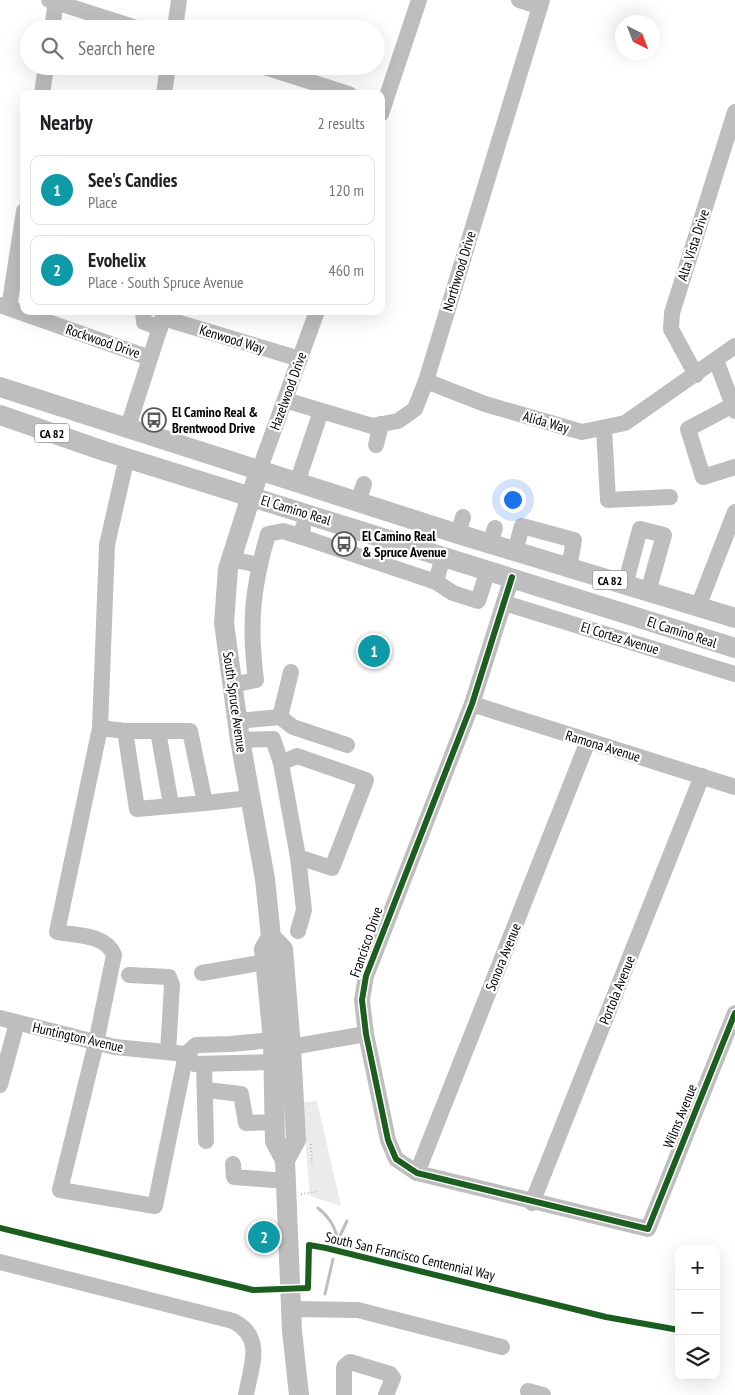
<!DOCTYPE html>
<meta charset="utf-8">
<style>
body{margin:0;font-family:"PT Sans Narrow",sans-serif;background:#f2f2f2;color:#202124}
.controls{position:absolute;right:15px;bottom:15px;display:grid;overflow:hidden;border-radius:10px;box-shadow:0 5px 20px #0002}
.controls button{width:45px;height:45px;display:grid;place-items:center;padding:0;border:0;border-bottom:1px solid #e0e0e0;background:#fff;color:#202124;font:25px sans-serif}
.compass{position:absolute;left:615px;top:15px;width:45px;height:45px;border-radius:50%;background:#fff;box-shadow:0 5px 20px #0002;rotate:138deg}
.you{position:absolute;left:512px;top:499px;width:18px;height:18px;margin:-12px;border:4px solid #fff;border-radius:50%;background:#1a73e8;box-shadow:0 0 0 8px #1a73e833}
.badge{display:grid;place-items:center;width:32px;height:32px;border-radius:50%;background:#ea580c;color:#fff;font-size:16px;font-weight:700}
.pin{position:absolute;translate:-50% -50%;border:2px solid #fff;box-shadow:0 1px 5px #0006}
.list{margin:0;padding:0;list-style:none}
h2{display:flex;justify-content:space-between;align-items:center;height:65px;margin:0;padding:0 20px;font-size:21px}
h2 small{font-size:16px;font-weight:400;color:#757577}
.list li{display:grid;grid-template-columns:32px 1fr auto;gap:15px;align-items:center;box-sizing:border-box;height:70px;margin:0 10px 10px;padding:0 10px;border:1px solid #e0e0e0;border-radius:10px}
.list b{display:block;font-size:19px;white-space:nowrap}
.list p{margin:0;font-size:16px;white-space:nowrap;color:#757577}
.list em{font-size:16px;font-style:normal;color:#757577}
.icon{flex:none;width:28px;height:28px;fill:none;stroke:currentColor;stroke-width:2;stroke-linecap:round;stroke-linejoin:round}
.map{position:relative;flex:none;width:735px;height:1395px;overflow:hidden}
.search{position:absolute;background:#fff;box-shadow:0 5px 20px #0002;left:20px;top:20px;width:365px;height:55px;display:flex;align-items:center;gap:12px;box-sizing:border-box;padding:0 18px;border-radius:28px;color:#757577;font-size:19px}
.panel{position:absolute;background:#fff;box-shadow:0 5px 20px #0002;left:20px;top:90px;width:365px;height:225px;border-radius:10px}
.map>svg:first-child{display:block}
.green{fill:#ebebeb}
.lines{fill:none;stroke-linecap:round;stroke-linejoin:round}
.stream{stroke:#bebebe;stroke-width:3}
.path{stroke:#b9b9b9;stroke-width:2;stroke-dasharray:1 2.5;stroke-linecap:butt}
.minor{stroke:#bebebe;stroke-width:16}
.major{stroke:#bebebe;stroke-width:20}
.cycleway-casing{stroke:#fff;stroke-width:9}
.cycleway{stroke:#1b5e20;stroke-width:6}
.labels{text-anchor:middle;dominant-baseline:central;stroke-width:4.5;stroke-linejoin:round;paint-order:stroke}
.shield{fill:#fff;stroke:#4c4c4c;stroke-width:1}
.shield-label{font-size:12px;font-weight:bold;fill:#000}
.street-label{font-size:14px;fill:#000;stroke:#fff}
.poi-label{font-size:14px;font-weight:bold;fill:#000;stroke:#fff;text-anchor:start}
</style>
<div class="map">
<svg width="735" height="1395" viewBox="0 0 735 1395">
<rect width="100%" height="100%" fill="#fff"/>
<polygon class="green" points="317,1101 341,1206 310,1196 302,1102"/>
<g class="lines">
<g class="stream">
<path d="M318,1208C329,1217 335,1226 338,1241"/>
<polyline points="338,1240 347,1221"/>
<polyline points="325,1294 333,1259"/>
</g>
<g class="path">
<polyline points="311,1144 312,1165"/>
<polyline points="301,1194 316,1192"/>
</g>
<g class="minor">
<polyline points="49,0 140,29"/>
<polyline points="519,0 540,7"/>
<polyline points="52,29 56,0"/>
<polyline points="175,29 179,0"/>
<polyline points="261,66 349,94"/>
<polyline points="42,94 46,66"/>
<polyline points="164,94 168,66"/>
<polyline points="381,114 419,0"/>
<polyline points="0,305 150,358"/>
<polyline points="9,308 24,211"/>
<polyline points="143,311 144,322 160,328"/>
<polyline points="163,318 300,359"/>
<polyline points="716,360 735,411"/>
<polyline points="696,375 671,329 672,313 735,112"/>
<polyline points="426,381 485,404 582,432 625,423 735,346"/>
<polyline points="285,400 372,426 398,421 415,409 426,381 542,0"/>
<polyline points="733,405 688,429 703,477 735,467"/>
<polyline points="604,428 608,500 670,497"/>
<polyline points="127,430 163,318 162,311"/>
<polyline points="376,445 381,424"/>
<path d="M127,457L107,545L100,728L57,932C77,936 106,934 114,955L96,1043L60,1190L155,1206L186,1054"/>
<polyline points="259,471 317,311"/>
<polyline points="297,483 321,411"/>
<polyline points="358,502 364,484"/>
<polyline points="303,527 302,537 436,582 443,556"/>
<polyline points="458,534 463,517"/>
<polyline points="490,544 495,528"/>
<polyline points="515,551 522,526 574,540 569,568"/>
<polyline points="231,559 259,565"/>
<polyline points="512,577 472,704 366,976 362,1000 366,1034 388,1140 396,1159 417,1173 648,1229 735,1013"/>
<polyline points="436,582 453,593 478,601 488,570"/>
<polyline points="625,585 640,529 664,535 648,592"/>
<polyline points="504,603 735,674"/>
<polyline points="698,607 735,512"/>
<path d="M232,685L256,680C249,626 252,588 268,534L283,531L302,537"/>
<polyline points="472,704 735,787"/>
<polyline points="280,717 293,727 347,745"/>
<polyline points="237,721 280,717 291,672"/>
<polyline points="100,728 125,731 190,731 205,803 137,809 125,731"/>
<polyline points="158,731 171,805"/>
<polyline points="240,740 273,739 281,763 298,857 304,910 298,931"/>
<polyline points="281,763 297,756 366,780 332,868 298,857"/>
<polyline points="205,803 250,798"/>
<polyline points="202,973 265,962"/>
<polyline points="129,975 169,977 172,985 168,1052"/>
<polyline points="0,1018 115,1047 186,1054 196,1045 231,1044 273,1040 284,1044"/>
<polyline points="186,1054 194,1064 273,1062 291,1047 366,1034"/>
<polyline points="204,1065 206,1141"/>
<polyline points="0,1085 17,1023"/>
<polyline points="206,1090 241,1094 246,1123 274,1122"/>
<polyline points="233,1164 234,1177 286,1181"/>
<polyline points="417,1173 588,741"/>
<polyline points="532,1203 702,776"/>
<path d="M0,1262L233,1321C265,1337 251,1366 246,1395"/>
<polyline points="292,1309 358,1310 502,1347"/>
<polyline points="528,1391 543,1395"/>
<polyline points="344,1395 344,1367 350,1362 390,1374 393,1378 386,1395"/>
</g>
<g class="major">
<polyline points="0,387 458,534 735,618"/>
<polyline points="0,415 104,451 735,648"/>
<polyline points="259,471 228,569 224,623 240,740 265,879 271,937 264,949 273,1040 275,1141 285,1160 292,1331 299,1395"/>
<polyline points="271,937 283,949 291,1047 296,1140 285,1160"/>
</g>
<g class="cycleway-casing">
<g id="cycleway">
<polyline points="512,577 472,704 366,976 362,1000 366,1034 388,1140 396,1159 417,1173 648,1229 735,1013"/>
<polyline points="0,1228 253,1290 308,1288 309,1245 326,1248 606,1317 679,1330"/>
</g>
</g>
<use href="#cycleway" class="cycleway"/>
</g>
<defs>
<g id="bus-ring" transform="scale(1.25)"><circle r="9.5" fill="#fff" stroke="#595959" stroke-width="1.5"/><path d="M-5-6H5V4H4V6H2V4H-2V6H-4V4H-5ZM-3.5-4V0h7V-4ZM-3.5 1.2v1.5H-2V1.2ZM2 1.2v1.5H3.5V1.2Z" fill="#595959"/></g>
</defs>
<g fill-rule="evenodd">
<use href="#bus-ring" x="154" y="420"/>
<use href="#bus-ring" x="344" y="544"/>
</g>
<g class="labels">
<g class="shield">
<rect x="34.5" y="423.5" width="35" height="19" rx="4"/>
<rect x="592.5" y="570.5" width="35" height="19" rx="4"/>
</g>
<g class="shield-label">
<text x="52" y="433">CA 82</text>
<text x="610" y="580">CA 82</text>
</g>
<g class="street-label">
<text transform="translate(693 245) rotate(-72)">Alta Vista Drive</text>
<text transform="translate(459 271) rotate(-73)">Northwood Drive</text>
<text transform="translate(232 339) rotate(17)">Kenwood Way</text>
<text transform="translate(103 341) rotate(19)">Rockwood Drive</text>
<text transform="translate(288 391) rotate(-70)">Hazelwood Drive</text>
<text transform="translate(546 422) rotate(16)">Alida Way</text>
<text transform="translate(296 510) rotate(17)">El Camino Real</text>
<text transform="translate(682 632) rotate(18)">El Camino Real</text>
<text transform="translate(620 638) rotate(17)">El Cortez Avenue</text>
<text transform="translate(235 702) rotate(82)">South Spruce Avenue</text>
<text transform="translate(603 746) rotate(17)">Ramona Avenue</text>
<text transform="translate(366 942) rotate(-71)">Francisco Drive</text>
<text transform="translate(503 957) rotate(-68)">Sonora Avenue</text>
<text transform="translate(617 990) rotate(-68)">Portola Avenue</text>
<text transform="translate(78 1037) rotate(13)">Huntington Avenue</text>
<text transform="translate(680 1116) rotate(-68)">Wilms Avenue</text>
<text transform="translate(410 1256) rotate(13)">South San Francisco Centennial Way</text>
</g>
<g class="poi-label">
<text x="172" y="412">El Camino Real &amp;<tspan x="172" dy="16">Brentwood Drive</tspan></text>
<text x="362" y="536">El Camino Real<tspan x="362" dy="16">&amp; Spruce Avenue</tspan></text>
</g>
</g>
</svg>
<div class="controls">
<button>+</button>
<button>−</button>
<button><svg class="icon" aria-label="layers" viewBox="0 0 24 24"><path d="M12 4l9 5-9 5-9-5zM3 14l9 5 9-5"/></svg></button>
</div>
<svg class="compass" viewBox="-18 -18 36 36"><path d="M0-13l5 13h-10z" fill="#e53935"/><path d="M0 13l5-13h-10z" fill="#757577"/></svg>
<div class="you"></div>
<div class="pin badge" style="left:374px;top:651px;background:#0f9aa8">1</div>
<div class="pin badge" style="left:264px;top:1237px;background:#0f9aa8">2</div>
<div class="search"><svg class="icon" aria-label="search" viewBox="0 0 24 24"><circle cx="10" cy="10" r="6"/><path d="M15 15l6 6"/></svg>Search here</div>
<section class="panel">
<h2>Nearby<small>2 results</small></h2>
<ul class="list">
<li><span class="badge" style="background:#0f9aa8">1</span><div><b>See's Candies</b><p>Place</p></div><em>120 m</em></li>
<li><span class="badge" style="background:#0f9aa8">2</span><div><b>Evohelix</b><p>Place · South Spruce Avenue</p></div><em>460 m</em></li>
</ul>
</section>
</div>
